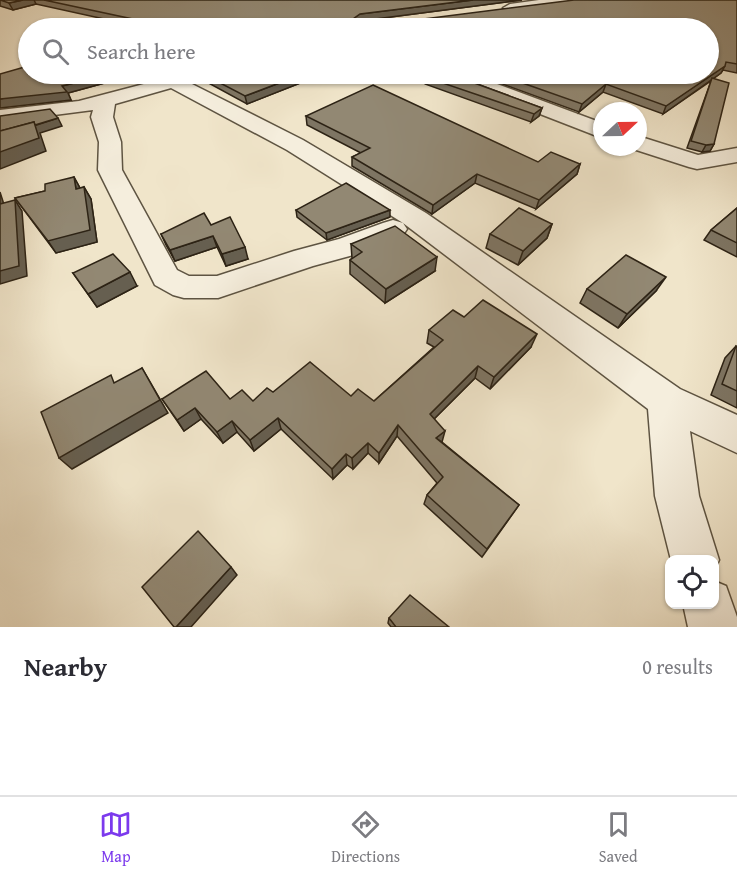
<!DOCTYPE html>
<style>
body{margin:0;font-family:"Gentium Book Plus",serif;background:#f2f2f3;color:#2b2b33}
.controls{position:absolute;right:18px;bottom:18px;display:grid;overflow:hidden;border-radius:12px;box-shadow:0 2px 4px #0004}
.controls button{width:54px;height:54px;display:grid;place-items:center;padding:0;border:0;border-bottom:2px solid #e1e1e2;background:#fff;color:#2b2b33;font:30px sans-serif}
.compass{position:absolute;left:593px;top:102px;width:54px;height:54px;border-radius:50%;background:#fff;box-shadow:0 2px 4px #0004;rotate:68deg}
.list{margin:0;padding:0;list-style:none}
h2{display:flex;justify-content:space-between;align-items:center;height:78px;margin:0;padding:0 24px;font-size:26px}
h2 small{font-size:20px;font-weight:400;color:#7c7c81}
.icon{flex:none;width:33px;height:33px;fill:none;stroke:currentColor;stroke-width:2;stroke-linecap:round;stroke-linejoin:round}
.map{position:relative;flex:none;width:737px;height:627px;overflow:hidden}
.search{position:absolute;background:#fff;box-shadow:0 2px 4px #0004;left:18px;right:18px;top:18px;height:66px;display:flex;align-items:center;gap:15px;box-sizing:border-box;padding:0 21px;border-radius:33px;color:#7c7c81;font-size:22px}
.sheet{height:168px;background:#fff}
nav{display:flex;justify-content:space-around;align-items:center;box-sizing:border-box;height:84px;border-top:2px solid #e1e1e2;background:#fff;font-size:16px;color:#7c7c81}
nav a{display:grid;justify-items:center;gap:3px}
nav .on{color:#7c3aed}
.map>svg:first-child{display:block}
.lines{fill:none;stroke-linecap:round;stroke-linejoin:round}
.minor-casing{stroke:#5e5442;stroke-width:3}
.minor{fill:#f5eedd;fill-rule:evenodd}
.wall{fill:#7e7563;stroke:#2d2315;stroke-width:1.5}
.shaded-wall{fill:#665f50;stroke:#2d2315;stroke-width:1.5}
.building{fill:#928873;stroke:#2d2315;stroke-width:1.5}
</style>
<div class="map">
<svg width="737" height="627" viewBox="0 0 737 627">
<rect width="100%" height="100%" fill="#f0e5ca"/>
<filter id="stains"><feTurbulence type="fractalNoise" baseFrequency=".00333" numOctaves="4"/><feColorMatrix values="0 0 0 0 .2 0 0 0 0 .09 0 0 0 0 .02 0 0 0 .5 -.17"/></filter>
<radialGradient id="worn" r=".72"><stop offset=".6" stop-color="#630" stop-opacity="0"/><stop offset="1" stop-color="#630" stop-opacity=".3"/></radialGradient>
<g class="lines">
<g class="minor-casing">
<g id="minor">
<polygon points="539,0 580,0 573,4 510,12 503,8 510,4"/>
<path d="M182,74H202L203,76L201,80L190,83L303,140L426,213L680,389L737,415V453L690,431L699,496L719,560L714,571V560H671L655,496L648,409L403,223L407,229L403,235L357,254L313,266L218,298H184L173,295L155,285L98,170L99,142L91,117L93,110L0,122V110L79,101ZM171,88L287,150L403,223L393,220L383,223L339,239L294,251L217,276H189L177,270L122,170L121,142L113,117L115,104Z"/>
<polygon points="445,74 470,74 602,123 602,138 447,78"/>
<polygon points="638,136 698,155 737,148 737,162 697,169 689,167 630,148 638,147"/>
<polygon points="714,581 726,586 737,617 737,627 688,627 683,604 714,604"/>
</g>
</g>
<use href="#minor" class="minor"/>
</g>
<g class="wall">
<polygon points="0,0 522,0 360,21 356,23 392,23 737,0 737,73 723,70 721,73 713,79 714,144 710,151 702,152 687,148 711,81 663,114 603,92 579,112 475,74 708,74 708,28 145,28 36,4 13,10 0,6"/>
<polygon points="28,74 175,74 140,83 134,75 68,93 71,100"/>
<polygon points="202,74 323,74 247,104 203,80"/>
<polygon points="420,74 450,74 542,108 539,116 531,122 425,84"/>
<polygon points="306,116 538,162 580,164 577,174 536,209 475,183 432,214 352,166 352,157 361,153 307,125"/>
<polygon points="74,177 80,188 84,187 91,199 97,242 56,253 15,198 45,191"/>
<polygon points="737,208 737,257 704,240 711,230"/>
<polygon points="296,210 390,217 327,240 297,217"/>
<polygon points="552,224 547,238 518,265 486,248 490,234"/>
<polygon points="211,225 248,259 226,266 217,247 175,261 166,245 161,234"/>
<polygon points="351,244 435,271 385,303 350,274 350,260 352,258"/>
<polygon points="73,273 137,286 97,307"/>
<polygon points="587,289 656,291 618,328 580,303"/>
<polygon points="464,317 531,347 490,389 475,378 434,419 442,442 519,505 482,557 424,504 427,495 437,483 397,436 379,463 368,453 353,469 347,465 333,479 281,429 254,451 237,432 223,443 201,419 184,431 162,399 230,399 253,401 273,392 351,396 374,401 434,347 427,343 429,330"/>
<polygon points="736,346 737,347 737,408 711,395 725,358"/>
<polygon points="389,618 449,627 391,627 388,623"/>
</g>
<g class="shaded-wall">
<polygon points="23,0 34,0 36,4 13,10 9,3"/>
<polygon points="473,0 522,0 360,21 350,28 350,21 360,14"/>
<polygon points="725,66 721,73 663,114 666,106"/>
<polygon points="110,74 134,74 134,75 68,93 71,100 0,108 0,99 62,86"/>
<polygon points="144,74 175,74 140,83 137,75"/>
<polygon points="303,74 323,74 247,104 245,96"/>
<polygon points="606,84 603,92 579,112 582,104"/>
<polygon points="542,108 539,116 531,122 534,114"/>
<polygon points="58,118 62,126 40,133 46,151 0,169 0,137"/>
<polygon points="714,144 710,151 702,152 706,145"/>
<polygon points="580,164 577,174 536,209 539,200"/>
<polygon points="477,174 475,183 432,214 433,205"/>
<polygon points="74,177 81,190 76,189"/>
<polygon points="84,187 91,199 97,242 56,253 48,241"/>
<polygon points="0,192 7,214 0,204"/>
<polygon points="15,200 22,211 27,276 0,284 0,271"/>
<polygon points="390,210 390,217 327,240 326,233"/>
<polygon points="552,224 547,238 518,265 523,251"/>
<polygon points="213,236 217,247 175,261 170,250"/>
<polygon points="245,247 248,259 226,266 222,254"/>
<polygon points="437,257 435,271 385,303 386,289"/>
<polygon points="130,272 137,286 97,307 88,294"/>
<polygon points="666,277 656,291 618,328 627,314"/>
<polygon points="537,334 531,347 490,389 494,377"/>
<polygon points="478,366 475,378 428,425 430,414"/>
<polygon points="142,368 168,413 72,469 59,458"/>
<polygon points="195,408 201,419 184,431 177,420"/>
<polygon points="278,418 281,429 254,451 250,440"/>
<polygon points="232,421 237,432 223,443 217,432"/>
<polygon points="398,425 397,436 379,463 379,453"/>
<polygon points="445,431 442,442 436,438"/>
<polygon points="368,443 368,453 353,469 352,458"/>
<polygon points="346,454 347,465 333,479 332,469"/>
<polygon points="231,567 237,575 191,627 176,627"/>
</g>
<g class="building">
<polygon points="0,0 23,0 9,3"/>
<polygon points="44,0 473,0 360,14 350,21 352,23 392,23 574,0 737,0 737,64 726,62 725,66 666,106 606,84 582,104 497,74 708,74 708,28 144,28 156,24"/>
<polygon points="28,66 28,74 110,74 62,86 67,92 0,99 0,74"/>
<polygon points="203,74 303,74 245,96"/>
<polygon points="424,74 450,74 542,108 534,114 425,77"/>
<polygon points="712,78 729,83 714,144 706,145 691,141"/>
<polygon points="373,85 538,162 551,152 580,164 539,200 477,174 433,205 352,157 370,148 306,116"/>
<polygon points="50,109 58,118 35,125 34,122 0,131 0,116"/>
<polygon points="34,122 39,138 0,152 0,131"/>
<polygon points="74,177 76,189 84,187 90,230 48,241 15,198 45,191 45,184"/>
<polygon points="346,183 390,210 326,233 296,210"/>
<polygon points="15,200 19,266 0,271 0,204"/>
<polygon points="519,208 552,224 523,251 490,234"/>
<polygon points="737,208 737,243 711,230"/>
<polygon points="204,213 211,225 230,217 245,247 222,254 213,236 170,250 161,234"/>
<polygon points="395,226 437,257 386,289 350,260 362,252 351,244"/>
<polygon points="113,254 130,272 88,294 73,273"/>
<polygon points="626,255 666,277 627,314 587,289"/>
<polygon points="483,300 537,334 494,377 478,366 430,414 445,431 436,438 519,505 487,549 427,495 443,477 398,425 379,453 368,443 352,458 346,454 332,469 278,418 250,440 232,421 217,432 195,408 177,420 162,399 206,371 230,399 242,390 253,401 267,388 273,392 310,362 351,396 358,389 374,401 443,340 429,330 453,310 464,317"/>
<polygon points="736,346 737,347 737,391 722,384"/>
<polygon points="142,368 160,400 59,458 41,412 111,375 114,383"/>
<polygon points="198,531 231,567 176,627 174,627 142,587"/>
<polygon points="410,595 449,627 396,627 389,618"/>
</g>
<rect width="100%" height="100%" filter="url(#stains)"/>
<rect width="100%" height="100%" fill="url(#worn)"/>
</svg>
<div class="controls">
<button><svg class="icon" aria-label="locate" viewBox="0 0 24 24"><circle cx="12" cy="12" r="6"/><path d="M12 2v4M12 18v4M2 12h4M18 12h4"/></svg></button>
</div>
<svg class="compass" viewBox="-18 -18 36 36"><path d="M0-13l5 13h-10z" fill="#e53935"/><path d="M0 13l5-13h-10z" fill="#7c7c81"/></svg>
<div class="search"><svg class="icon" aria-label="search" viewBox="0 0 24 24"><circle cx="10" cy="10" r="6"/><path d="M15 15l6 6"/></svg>Search here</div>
</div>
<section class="sheet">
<h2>Nearby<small>0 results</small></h2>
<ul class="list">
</ul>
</section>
<nav>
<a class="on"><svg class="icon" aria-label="map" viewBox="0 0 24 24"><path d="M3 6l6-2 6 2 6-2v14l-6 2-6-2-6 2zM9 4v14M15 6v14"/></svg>Map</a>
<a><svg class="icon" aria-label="directions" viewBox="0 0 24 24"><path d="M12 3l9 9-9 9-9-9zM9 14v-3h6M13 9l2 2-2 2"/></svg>Directions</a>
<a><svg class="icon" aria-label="saved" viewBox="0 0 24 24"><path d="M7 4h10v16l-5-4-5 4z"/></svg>Saved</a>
</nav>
